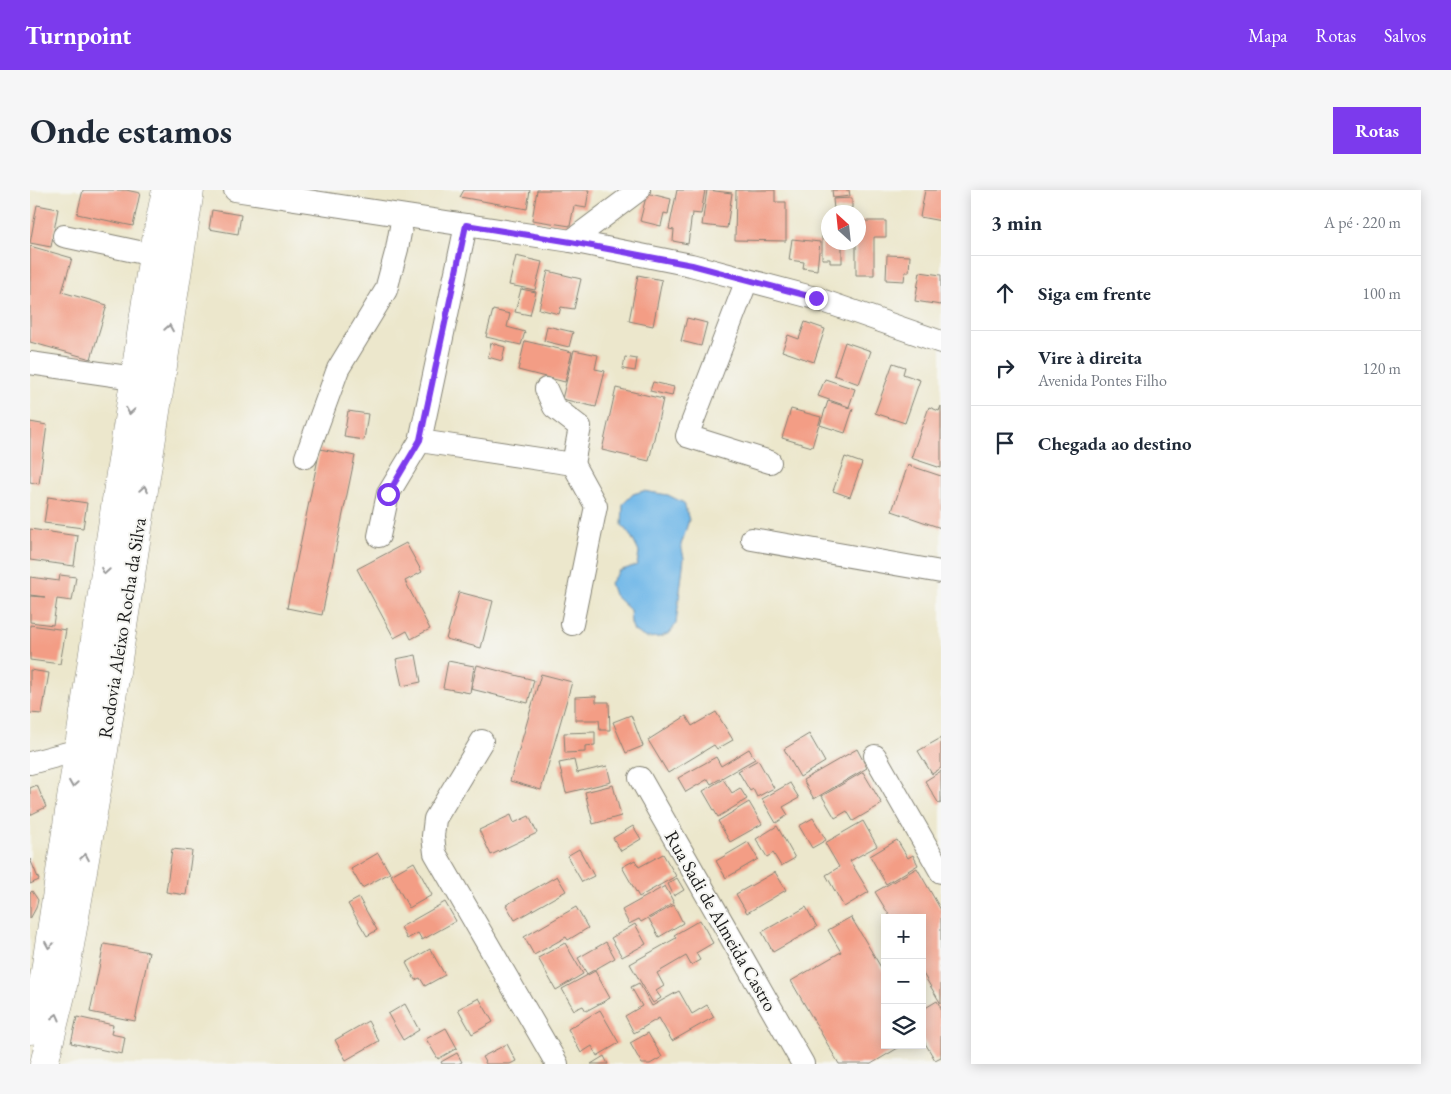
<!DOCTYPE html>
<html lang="pt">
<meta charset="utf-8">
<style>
body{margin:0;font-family:"EB Garamond",serif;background:#f6f6f7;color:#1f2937}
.controls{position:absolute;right:15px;bottom:15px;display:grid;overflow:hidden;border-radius:0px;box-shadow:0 2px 12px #0003}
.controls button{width:45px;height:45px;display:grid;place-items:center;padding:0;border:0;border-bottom:1px solid #e0e1e3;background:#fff;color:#1f2937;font:25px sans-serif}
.compass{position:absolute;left:791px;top:15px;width:45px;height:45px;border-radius:50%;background:#fff;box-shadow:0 2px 12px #0003;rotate:333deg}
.stop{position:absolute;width:15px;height:15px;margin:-11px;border:4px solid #7c3aed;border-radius:50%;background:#fff}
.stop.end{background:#7c3aed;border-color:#fff;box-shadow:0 1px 5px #0008}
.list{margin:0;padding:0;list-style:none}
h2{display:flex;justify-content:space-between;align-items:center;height:65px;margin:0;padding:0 20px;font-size:21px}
h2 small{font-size:16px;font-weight:400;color:#747a83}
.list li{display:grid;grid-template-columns:32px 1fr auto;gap:15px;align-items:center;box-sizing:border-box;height:75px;padding:0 20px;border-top:1px solid #e0e1e3}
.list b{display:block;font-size:19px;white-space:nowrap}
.list p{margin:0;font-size:16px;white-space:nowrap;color:#747a83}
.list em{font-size:16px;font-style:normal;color:#747a83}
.icon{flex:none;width:28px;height:28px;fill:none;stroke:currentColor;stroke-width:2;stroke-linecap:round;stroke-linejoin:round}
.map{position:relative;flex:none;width:911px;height:874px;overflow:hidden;border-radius:0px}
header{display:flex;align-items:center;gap:30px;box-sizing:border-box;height:70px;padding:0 25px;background:#7c3aed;color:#fff}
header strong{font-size:24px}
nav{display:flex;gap:28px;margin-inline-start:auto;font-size:18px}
.intro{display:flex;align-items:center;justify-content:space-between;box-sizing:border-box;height:120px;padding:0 30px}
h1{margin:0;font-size:35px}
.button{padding:12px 22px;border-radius:0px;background:#7c3aed;color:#fff;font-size:18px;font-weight:700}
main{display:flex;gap:30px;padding:0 30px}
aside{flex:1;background:#fff;border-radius:0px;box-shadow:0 2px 12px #0003}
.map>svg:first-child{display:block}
.water{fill:#71b8e8;stroke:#466a82}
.building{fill:#f39d85}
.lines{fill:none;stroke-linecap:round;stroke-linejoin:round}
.minor-casing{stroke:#848274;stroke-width:24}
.major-casing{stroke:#848274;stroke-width:29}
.minor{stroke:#fff;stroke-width:22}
.major{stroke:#fff;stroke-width:28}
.oneway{stroke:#999}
.route{stroke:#7c3aed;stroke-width:6}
.labels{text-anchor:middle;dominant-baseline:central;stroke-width:4;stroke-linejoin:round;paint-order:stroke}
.street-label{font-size:19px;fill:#1c1c1c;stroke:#f6f6f2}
</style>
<header>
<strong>Turnpoint</strong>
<nav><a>Mapa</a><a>Rotas</a><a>Salvos</a></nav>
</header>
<div class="intro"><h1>Onde estamos</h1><a class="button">Rotas</a></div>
<main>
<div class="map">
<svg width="911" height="874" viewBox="0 0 911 874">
<rect width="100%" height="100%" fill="#f6f6f2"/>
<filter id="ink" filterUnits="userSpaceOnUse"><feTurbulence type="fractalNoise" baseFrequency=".02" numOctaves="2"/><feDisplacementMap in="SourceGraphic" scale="10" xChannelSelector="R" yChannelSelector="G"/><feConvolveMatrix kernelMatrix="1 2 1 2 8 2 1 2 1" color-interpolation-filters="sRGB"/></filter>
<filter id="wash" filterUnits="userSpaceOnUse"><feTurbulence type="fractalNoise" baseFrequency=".0096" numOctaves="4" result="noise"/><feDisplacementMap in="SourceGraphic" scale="20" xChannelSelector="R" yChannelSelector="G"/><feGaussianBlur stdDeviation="1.12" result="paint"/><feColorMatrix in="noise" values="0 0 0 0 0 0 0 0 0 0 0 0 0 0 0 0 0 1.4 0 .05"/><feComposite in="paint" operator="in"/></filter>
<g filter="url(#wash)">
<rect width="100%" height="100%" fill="#ece7cc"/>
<polygon class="water" points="613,301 638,305 654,313 659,330 651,355 654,368 646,434 640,443 630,447 616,448 604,441 601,433 600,420 584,405 580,393 589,381 607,375 609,362 602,348 592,335 593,314 603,304"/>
<g id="blocks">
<g class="building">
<polygon points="53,0 96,0 110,3 103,36 47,24"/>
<polygon points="434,0 500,0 497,19 430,7"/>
<polygon points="507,0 559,0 556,18 544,16 540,36 502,30"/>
<polygon points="647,0 675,0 671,24 662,23 658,54 643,51 644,40 639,39"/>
<polygon points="677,0 702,3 697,38 672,35"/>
<polygon points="706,0 745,0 745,12 756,12 756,51 705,50"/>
<polygon points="802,0 819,0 820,6 803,8"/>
<polygon points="895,0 911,0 911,31 890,27"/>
<polygon points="617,3 641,9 638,24 634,23 631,36 610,31"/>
<polygon points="822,8 822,18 804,20 803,9"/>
<polygon points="7,15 28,19 21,57 0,53"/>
<polygon points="182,20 211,25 208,44 179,39"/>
<polygon points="828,31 856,31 856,47 844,47 844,85 826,85 826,52 828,52"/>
<polygon points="792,36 798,36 798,52 812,52 812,73 800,73 800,69 792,69"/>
<polygon points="762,49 790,52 787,80 773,78 774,72 759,70"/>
<polygon points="0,56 42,68 32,102 77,115 61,169 0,152"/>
<polygon points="857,65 880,66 879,82 875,82 874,91 856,90"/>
<polygon points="486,66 512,72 505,100 479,95"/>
<polygon points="518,81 551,89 544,119 531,117 529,124 509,119"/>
<polygon points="890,82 911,85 911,115 885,111"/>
<polygon points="608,85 632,90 623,136 599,131"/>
<polygon points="491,99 506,102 500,125 485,122"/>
<polygon points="463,120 480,124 477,137 495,142 491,155 456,147"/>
<polygon points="657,128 677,133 671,156 651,151"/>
<polygon points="775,132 795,139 784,172 752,161 758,145 769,149"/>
<polygon points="517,136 543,142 539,157 514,151"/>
<polygon points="495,151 542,162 535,192 488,180"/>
<polygon points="815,152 841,161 829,194 804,185"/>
<polygon points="461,153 475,157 472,171 458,167"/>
<polygon points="544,160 568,165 565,179 575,181 566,217 532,209"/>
<polygon points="595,167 607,169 605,181 593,179"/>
<polygon points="863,173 875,177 873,184 890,190 875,233 845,223"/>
<polygon points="795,189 825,199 819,217 788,206"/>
<polygon points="623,192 644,197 642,206 620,201"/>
<polygon points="586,198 633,209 619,271 572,260"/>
<polygon points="798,211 823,219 815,243 790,235"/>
<polygon points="911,216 911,278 881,268 899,217 909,221"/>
<polygon points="761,219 791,227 782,257 752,248"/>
<polygon points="318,221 338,224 334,250 314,247"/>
<polygon points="0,232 17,235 9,294 0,292"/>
<polygon points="290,259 325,266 292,425 257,418"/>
<polygon points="815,267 832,273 820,307 803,301"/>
<polygon points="878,275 911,286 911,338 862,321"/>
<polygon points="18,307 57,313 53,338 14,333"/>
<polygon points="0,339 48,346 44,376 0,370"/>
<polygon points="376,353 392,382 375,391 400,439 381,449 377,441 364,448 327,379"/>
<polygon points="30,385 46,387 42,411 27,409 23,435 0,432 0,406 15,407 0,405 0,387 29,391"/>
<polygon points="429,402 463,411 451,458 416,449"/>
<polygon points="0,435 36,440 30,474 0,470"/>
<polygon points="386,465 391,492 372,496 366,469"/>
<polygon points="418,471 444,476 440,503 413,498"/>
<polygon points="447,475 504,490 498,513 441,499"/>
<polygon points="0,480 19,483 12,524 0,523"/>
<polygon points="511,484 542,492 511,600 480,591"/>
<polygon points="566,506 566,512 579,512 580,540 570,540 569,530 545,530 545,507"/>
<polygon points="686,522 703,550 687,559 684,555 638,583 618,550 656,526 662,536"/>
<polygon points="601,525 613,556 596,563 583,532"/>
<polygon points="565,542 565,555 555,556 555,562 535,563 534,543"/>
<polygon points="779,544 795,572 770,587 754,559"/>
<polygon points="911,548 911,578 902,584 888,561"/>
<polygon points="719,559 725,569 681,594 678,589 656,602 648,588 686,567 691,576"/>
<polygon points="827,559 837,578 784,609 773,590"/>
<polygon points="544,570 547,583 577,576 581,592 536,603 529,573"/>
<polygon points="728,570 744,598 727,607 723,599 720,601 708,581"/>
<polygon points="911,581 911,613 909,614 895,591"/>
<polygon points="833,582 852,614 823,631 817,621 805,628 792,606"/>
<polygon points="693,589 702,603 710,598 717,609 688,627 673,601"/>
<polygon points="760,593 769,608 753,617 758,625 746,633 732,609"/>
<polygon points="7,595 16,617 0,625 0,598"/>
<polygon points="583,595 591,626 563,634 555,602"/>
<polygon points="719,612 732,634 700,652 688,631"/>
<polygon points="481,625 484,633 499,626 507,643 461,665 449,640"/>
<polygon points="783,628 796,650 782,658 769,636"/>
<polygon points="833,631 847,656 820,671 839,702 814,717 796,685 809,677 795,653"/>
<polygon points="603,636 611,649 591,661 583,648"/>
<polygon points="747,636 765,668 751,676 743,663 737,667 726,649"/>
<polygon points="867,650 878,668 883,665 888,675 856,694 840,666"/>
<polygon points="718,652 728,669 696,688 686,671"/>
<polygon points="142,659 162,661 156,705 136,702"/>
<polygon points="549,659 564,686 552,692 537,666"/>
<polygon points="348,663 360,683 332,698 321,679"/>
<polygon points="633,664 646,686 609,707 592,677 605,670 609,677"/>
<polygon points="0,669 9,690 0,694"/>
<polygon points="384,672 402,705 379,718 361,685"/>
<polygon points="887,678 911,720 911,814 892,782 892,728 861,728 845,702"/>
<polygon points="745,682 756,700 717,723 706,704"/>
<polygon points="527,686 536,701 485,730 476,715"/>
<polygon points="647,688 654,700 644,706 638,694"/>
<polygon points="635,696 644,713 611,732 609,729 599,734 592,720"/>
<polygon points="2,701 8,710 6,718 0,729 0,703"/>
<polygon points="329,708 347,740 337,746 318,714"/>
<polygon points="415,712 426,731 392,750 388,743 377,749 371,737"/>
<polygon points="644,715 653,733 629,747 619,729"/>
<polygon points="546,717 558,738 538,750 536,747 504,765 494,747"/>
<polygon points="776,717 787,737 743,762 732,742"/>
<polygon points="821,727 855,784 855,855 873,855 841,874 809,874 761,791 811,762 798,740"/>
<polygon points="670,730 683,753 666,763 670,770 661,775 656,766 627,783 634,796 626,801 631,808 623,813 600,774 646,748 644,745"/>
<polygon points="605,734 616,754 592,767 581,748"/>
<polygon points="576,752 585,768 557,784 548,768"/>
<polygon points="535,753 553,784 526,800 508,768"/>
<polygon points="74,754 119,762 105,831 60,822"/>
<polygon points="400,759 415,785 395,796 390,788 385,790 376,773"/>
<polygon points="565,781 580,808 556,821 553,816 544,820 532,799"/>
<polygon points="609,793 622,816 649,801 662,824 677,815 684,827 642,851 629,828 604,843 595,826 612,816 601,797"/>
<polygon points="449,808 463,832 442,844 428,819"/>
<polygon points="907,811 911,818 911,867 905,870 892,848 892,820"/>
<polygon points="375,814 389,840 373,850 358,824"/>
<polygon points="570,820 589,853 567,866 562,856 551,863 538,839"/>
<polygon points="47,827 83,835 81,844 95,847 92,864 41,853"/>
<polygon points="338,831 349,851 316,870 305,850"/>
<polygon points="416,838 427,858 408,869 396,849"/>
<polygon points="618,843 632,867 620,874 612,874 600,853"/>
<polygon points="477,854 486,871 480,874 456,874 452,867"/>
<polygon points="427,863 432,872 428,874 412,874 411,872"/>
<polygon points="574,866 578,874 561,874"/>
</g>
</g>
</g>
<g filter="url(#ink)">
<use href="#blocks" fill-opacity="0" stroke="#848274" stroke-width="1"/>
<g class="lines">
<g class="minor-casing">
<g id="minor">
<polyline points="205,0 541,51 661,75 785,108 911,152"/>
<polyline points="34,46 123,65"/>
<polyline points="541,51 609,0"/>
<polyline points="717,90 657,246 740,272"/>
<polyline points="0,173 104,188"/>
<polyline points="390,251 543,274 550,237 524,217 516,199"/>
<polyline points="276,267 308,179 356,100 367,59 373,26"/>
<polyline points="349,346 358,304 390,251 436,35"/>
<polyline points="722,349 911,382"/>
<polyline points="542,434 566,316 543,274"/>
<polyline points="452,551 405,629 403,646 405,663 527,874"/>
<polyline points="845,566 911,682"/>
<polyline points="0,573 49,560"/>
<polyline points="610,588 773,874"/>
</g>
</g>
<g class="major-casing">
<g id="major">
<polyline points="0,840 14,788 123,65 136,0"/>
<polyline points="14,874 32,801 74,560 160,0"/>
</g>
</g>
<use href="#minor" class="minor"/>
<use href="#major" class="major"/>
</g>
<defs><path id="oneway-chevron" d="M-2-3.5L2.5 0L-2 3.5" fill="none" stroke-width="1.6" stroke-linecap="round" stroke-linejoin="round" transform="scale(1.25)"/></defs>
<g class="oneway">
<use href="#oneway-chevron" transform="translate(139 138) rotate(-81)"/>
<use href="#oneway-chevron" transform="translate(100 221) rotate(99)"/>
<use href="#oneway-chevron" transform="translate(114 299) rotate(-81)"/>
<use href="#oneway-chevron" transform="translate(75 381) rotate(99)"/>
<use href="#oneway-chevron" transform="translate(43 594) rotate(99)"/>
<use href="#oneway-chevron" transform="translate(55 667) rotate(-80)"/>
<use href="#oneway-chevron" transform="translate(19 755) rotate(99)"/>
<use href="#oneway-chevron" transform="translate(26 827) rotate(-76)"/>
</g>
</g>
<g class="lines" filter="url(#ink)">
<polyline class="route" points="358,304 390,250 436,35 541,52 662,75 786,108"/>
</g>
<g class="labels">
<g class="street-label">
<text transform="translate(92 438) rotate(-81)">Rodovia Aleixo Rocha da Silva</text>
<text transform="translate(691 731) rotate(60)">Rua Sadi de Almeida Castro</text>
</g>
</g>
</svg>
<div class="controls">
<button>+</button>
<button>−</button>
<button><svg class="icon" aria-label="layers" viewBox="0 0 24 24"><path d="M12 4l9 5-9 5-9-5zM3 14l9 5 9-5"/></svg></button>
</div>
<svg class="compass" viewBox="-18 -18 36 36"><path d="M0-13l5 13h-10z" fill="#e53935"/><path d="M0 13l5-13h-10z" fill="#747a83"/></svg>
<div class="stop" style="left:358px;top:304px"></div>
<div class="stop end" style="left:786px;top:108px"></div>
</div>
<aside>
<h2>3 min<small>A pé · 220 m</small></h2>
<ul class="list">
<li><svg class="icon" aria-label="ahead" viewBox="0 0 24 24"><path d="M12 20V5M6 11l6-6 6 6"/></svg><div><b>Siga em frente</b></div><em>100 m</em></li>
<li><svg class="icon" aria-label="right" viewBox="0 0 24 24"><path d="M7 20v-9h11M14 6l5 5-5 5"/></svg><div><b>Vire à direita</b><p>Avenida Pontes Filho</p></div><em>120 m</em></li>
<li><svg class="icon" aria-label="arrive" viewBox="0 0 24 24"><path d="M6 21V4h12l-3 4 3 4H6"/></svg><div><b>Chegada ao destino</b></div></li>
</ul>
</aside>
</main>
